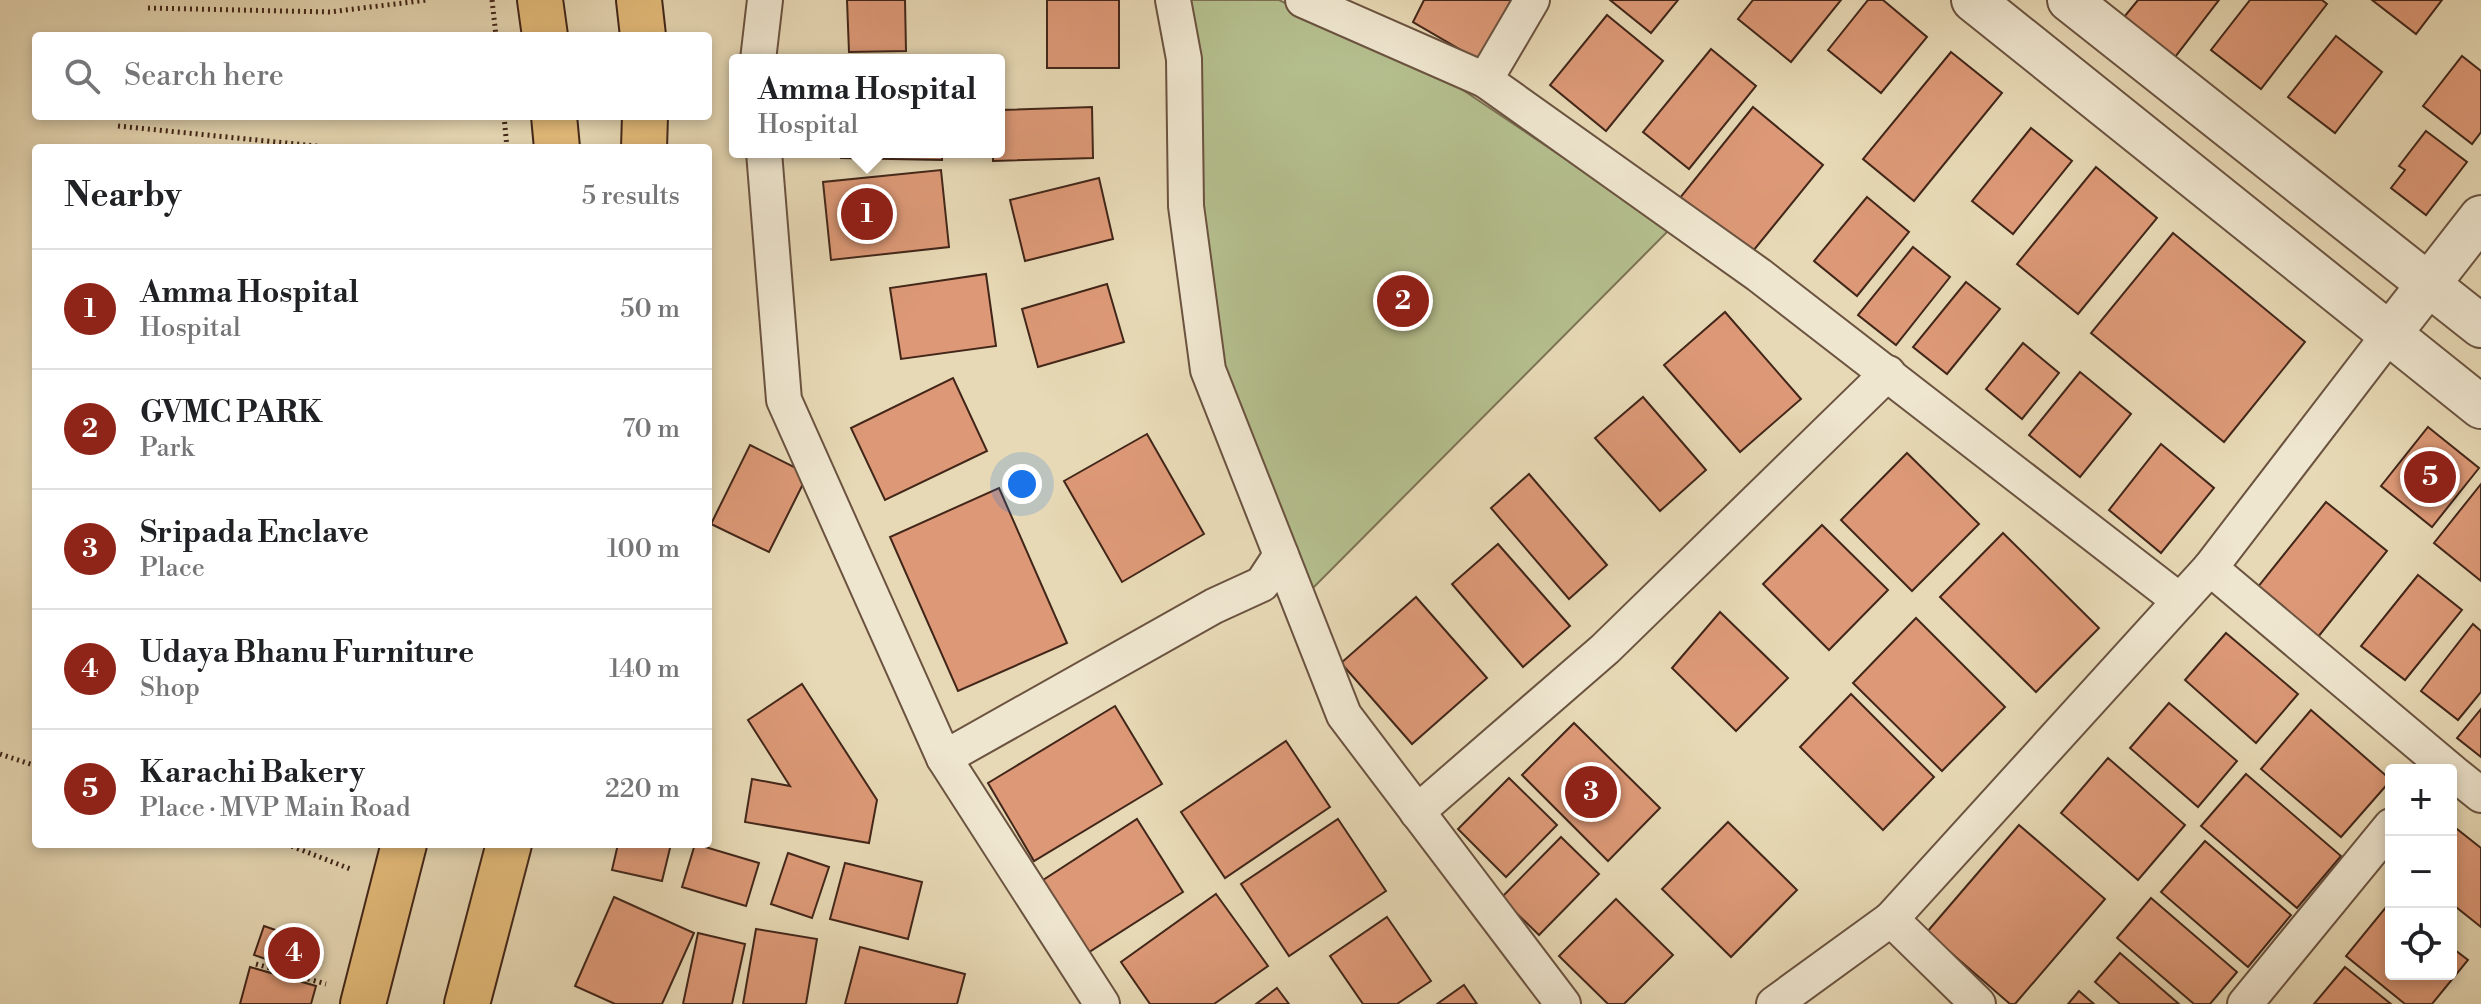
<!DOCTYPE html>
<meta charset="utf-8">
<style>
body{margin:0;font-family:"Libre Bodoni",serif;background:#f6f6f6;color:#202124}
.controls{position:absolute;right:24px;bottom:24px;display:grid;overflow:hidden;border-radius:8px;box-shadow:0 4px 12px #0003}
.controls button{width:72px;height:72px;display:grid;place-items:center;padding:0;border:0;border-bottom:2px solid #e0e0e0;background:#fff;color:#202124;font:40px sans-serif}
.you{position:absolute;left:1022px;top:484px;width:28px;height:28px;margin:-20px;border:6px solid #fff;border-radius:50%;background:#1a73e8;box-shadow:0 0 0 12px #1a73e833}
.badge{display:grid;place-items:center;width:52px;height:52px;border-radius:50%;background:#8f2418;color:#fff;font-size:26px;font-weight:700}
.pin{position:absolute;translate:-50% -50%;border:4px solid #fff;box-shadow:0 2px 8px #0006}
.popup{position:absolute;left:729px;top:54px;width:276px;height:104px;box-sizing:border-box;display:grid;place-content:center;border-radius:8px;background:#fff;filter:drop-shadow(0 2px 6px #0005);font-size:26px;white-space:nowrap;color:#757577}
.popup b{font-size:30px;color:#202124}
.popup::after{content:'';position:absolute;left:50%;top:100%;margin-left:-16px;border:16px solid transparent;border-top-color:#fff}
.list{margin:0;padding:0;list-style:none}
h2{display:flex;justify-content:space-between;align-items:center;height:104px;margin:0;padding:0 32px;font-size:34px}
h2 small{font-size:26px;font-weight:400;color:#757577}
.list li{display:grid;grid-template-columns:52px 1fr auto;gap:24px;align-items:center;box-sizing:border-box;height:120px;padding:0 32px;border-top:2px solid #e0e0e0}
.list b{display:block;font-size:30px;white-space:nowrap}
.list p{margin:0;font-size:26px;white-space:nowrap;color:#757577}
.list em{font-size:26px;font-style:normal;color:#757577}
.icon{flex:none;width:44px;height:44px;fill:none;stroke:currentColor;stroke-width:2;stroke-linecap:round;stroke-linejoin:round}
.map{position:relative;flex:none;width:2481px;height:1004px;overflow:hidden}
.search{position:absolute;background:#fff;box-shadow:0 4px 12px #0003;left:32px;top:32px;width:680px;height:88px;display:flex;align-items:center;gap:20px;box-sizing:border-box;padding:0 28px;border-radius:8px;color:#757577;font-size:30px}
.panel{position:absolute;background:#fff;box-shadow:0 4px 12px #0003;left:32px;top:144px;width:680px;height:704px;border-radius:8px}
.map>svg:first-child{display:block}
.green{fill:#b5bf8e;stroke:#7c7254;stroke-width:2}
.building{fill:#d97;stroke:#422619;stroke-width:2}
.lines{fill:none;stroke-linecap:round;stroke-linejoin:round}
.minor-casing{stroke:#6b5340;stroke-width:38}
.tertiary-casing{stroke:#6b5340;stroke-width:46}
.primary-casing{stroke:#422619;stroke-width:48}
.path{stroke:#422619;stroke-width:5;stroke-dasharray:2 4;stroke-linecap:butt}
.minor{stroke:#efe6cf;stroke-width:34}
.tertiary{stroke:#efe6cf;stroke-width:42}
.primary{stroke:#e4bc7a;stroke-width:44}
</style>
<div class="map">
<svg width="2481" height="1004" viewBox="0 0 2481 1004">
<rect width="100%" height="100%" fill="#e7d9b5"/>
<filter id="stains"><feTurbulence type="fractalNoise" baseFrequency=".0025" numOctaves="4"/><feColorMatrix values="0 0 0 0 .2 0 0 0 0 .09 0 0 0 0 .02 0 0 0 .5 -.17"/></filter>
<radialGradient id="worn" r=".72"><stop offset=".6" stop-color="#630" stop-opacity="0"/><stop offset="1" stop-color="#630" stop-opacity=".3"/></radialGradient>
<polygon class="green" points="1183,0 1279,0 1448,80 1670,229 1307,594 1218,373"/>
<g class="building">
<polygon points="847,0 905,0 906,51 849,52"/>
<rect x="1047" y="0" width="72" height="68"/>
<polygon points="1424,0 1511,0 1480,61 1413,22"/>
<polygon points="1610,0 1678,0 1651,33"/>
<polygon points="1753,0 1841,0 1791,62 1738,19"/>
<polygon points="1868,0 1883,0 1927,37 1881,93 1828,50"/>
<polygon points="2138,0 2219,0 2175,57 2124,17"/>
<polygon points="2250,0 2322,0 2327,4 2261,89 2211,50"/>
<polygon points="2372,0 2442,0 2416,34"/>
<polygon points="1607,15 1663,61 1606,131 1550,85"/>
<polygon points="2336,36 2382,72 2335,133 2288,97"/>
<polygon points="1711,49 1756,86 1689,169 1643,132"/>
<polygon points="1951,52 2002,93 1914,201 1863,159"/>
<polygon points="2462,56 2481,71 2481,132 2472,144 2423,106"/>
<polygon points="1092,107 1093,158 993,161 993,152 999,152 999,110"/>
<polygon points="1753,107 1823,165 1749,256 1679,199"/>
<polygon points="2031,128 2072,161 2013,234 1972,201"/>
<polygon points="2426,131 2467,162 2426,215 2391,188 2405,170 2399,166"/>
<polygon points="841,152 942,152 942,160 841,158"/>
<polygon points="2096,167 2157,218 2078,314 2017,264"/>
<polygon points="941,170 949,247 831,260 823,182"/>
<polygon points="1099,178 1113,239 1025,261 1010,200"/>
<polygon points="1867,197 1909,232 1857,296 1814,261"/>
<polygon points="2173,233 2305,342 2224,442 2091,333"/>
<polygon points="1913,247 1950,277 1896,345 1858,315"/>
<polygon points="986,274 996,346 901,359 890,288"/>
<polygon points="1966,282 2000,309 1947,374 1913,347"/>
<polygon points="1107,284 1124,342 1038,367 1022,309"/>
<polygon points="1725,312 1801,399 1740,452 1664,365"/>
<polygon points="2023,343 2059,373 2022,419 1986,389"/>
<polygon points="2080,372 2131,414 2080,477 2029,435"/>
<polygon points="953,378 987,451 885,500 851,428"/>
<polygon points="1643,397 1706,470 1660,511 1595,438"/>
<polygon points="2428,427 2479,468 2432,527 2381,486"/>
<polygon points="1147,434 1204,534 1122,582 1064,481"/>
<polygon points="2161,444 2214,488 2161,553 2109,510"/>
<polygon points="750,445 808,474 769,552 711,524"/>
<polygon points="1907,453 1979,524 1912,591 1841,520"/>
<polygon points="1529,474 1607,565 1569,599 1491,508"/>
<polygon points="2481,484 2481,581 2434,543"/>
<polygon points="999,488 1067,643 958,691 890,537"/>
<polygon points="2326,502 2387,551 2318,637 2257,588"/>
<polygon points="1822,525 1888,590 1829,650 1763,584"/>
<polygon points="2003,533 2099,628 2036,692 1940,597"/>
<polygon points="1498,544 1570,626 1523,667 1452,584"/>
<polygon points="2418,575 2462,610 2405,680 2361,646"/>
<polygon points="1416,597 1487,678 1412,744 1341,663"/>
<polygon points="1720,612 1788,678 1736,731 1672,668"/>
<polygon points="1916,618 2005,707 1942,771 1853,683"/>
<polygon points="2473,624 2481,631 2481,692 2458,720 2421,691"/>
<polygon points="2226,633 2298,694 2256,743 2185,680"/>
<polygon points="802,684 877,800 869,843 745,822 752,779 790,786 748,720"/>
<polygon points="1851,694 1934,777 1883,830 1800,747"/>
<polygon points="2169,703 2237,761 2198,807 2130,748"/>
<polygon points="1115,706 1162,784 1034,861 988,783"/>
<polygon points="2481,709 2481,757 2457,738"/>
<polygon points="2311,710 2391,780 2341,837 2261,769"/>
<polygon points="1574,723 1660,808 1608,861 1522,775"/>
<polygon points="1286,741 1330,807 1225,878 1181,812"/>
<polygon points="2108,758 2185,825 2138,880 2061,813"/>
<polygon points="2246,774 2341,856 2297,908 2201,826"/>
<polygon points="1509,778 1557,825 1506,877 1458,829"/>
<polygon points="1137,819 1183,892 1086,954 1040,882"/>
<polygon points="1338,819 1386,891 1289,956 1241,884"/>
<polygon points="1728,822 1797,890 1731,957 1662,889"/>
<polygon points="2019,825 2105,899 2015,1004 2010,1004 1927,932"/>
<polygon points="2457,829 2481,848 2481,927 2451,903 2451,837"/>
<polygon points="1561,837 1599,874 1539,935 1501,898"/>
<polygon points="2205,841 2291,915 2248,967 2161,892"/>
<polygon points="618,844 671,844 662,881 612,870"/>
<polygon points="695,844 759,863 746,906 682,887"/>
<polygon points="788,853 829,867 812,918 771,904"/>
<polygon points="845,863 922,882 908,939 830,919"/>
<polygon points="1216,894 1268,966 1214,1004 1150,1004 1121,962"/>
<polygon points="614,897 694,933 662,1004 615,1004 575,986"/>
<polygon points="2151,898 2237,972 2210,1004 2194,1004 2117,938"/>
<polygon points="1616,899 1673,955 1624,1004 1608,1004 1559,956"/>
<polygon points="2391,901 2391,974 2451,974 2451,947 2468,960 2432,1004 2405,1004 2346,956"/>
<polygon points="1387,917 1431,981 1397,1004 1363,1004 1330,956"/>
<polygon points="264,926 316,944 306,973 254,955"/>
<polygon points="756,929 817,939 806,1004 743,1004"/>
<polygon points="698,933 745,944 732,1004 683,1004"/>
<polygon points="860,947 965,974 957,1004 845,1004"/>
<polygon points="2120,953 2179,1004 2120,1004 2095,982"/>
<polygon points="250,967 316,986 311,1004 240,1004"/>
<polygon points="2345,967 2391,1004 2314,1004"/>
<polygon points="1464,985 1477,1004 1437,1004"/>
<polygon points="1277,988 1289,1004 1256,1004"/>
<polygon points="2079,991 2094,1004 2068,1004"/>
</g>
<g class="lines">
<g class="minor-casing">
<g id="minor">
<polyline points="1303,0 1485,80 1759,275 2180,601"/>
<polyline points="758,60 765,0"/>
<polyline points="1485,80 1532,0"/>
<polyline points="764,152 784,400 944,758 1102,1004"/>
<polyline points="1281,555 1344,715 1563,1004"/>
<polyline points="2210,568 2450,770"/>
<polyline points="944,758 1214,606 1262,584 1281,555 1208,370 1186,206 1184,59 1173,0"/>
<polyline points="2451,771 2481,795"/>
<polyline points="1417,812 1605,649 1888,373"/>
<polyline points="1774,1004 1891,919"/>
<polyline points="1978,1004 1891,919 2210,568 2388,336"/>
<polyline points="2245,1004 2391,826"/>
</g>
</g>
<g class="tertiary-casing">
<g id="tertiary">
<polyline points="1973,0 2481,407"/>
<polyline points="2069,0 2481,326"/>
<polyline points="2388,336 2481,217"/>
</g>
</g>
<g class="primary-casing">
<g id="primary">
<polyline points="540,0 545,36"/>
<polyline points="639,0 643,36"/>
<polyline points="554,116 557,148"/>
<polyline points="644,148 645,116"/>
<polyline points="363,1004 404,844"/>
<polyline points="467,1004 509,844"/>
</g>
</g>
<g class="path">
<polyline points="492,0 496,36"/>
<polyline points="148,8 330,12 427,0"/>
<polyline points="504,116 507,148"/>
<polyline points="118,126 336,148"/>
<polyline points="0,754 36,766"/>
<polyline points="286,844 353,870"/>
<polyline points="256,964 326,984"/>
</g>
<use href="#minor" class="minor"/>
<use href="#tertiary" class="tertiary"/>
<use href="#primary" class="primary"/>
</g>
<rect width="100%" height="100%" filter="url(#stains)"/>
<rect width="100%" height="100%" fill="url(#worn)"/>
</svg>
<div class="controls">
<button>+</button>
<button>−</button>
<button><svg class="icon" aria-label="locate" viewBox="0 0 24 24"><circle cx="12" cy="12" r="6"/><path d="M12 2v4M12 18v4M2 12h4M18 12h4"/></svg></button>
</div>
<div class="you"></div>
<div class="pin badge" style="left:867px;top:214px">1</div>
<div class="popup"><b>Amma Hospital</b>Hospital</div>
<div class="pin badge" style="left:1403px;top:301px">2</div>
<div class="pin badge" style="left:1591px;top:792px">3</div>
<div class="pin badge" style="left:294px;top:953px">4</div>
<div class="pin badge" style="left:2430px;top:477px">5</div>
<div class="search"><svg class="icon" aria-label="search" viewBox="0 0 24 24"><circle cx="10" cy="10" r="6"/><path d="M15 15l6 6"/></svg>Search here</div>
<section class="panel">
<h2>Nearby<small>5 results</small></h2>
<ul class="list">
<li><span class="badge">1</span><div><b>Amma Hospital</b><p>Hospital</p></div><em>50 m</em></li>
<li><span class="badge">2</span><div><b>GVMC PARK</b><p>Park</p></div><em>70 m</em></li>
<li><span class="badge">3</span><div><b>Sripada Enclave</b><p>Place</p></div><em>100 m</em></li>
<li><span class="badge">4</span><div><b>Udaya Bhanu Furniture</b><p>Shop</p></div><em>140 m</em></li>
<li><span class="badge">5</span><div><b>Karachi Bakery</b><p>Place · MVP Main Road</p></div><em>220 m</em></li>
</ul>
</section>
</div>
